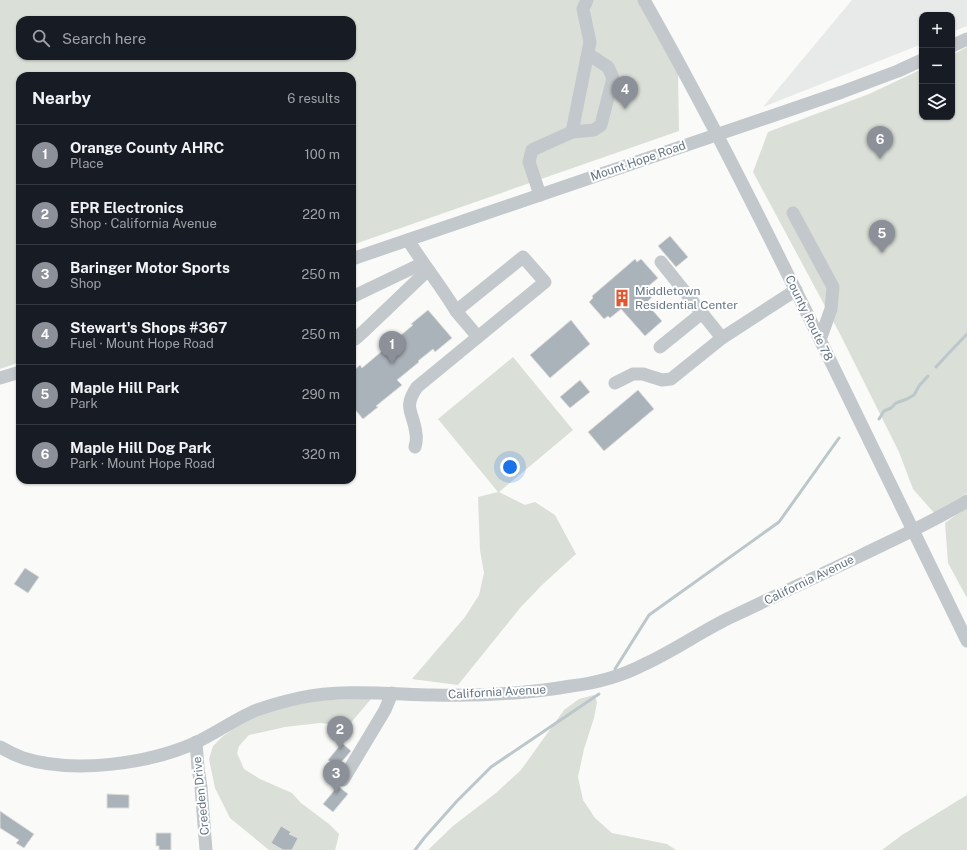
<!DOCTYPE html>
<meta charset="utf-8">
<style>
body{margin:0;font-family:"Public Sans",sans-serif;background:#242831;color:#f1f3f6}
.controls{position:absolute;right:12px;top:12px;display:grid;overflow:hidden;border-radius:8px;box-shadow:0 1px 3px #0004}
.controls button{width:36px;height:36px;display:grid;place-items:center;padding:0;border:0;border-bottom:1px solid #363941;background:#171b24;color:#f1f3f6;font:20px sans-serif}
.you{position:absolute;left:510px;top:467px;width:14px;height:14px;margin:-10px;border:3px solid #fff;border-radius:50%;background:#1a73e8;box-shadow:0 0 0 6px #1a73e833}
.badge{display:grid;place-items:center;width:26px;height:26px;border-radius:50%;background:#8c9099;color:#fff;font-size:13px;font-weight:700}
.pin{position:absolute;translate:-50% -33px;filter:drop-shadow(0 1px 2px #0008)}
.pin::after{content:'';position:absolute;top:21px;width:14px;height:12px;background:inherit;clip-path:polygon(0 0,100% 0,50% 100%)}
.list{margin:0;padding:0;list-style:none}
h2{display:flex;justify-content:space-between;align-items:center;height:52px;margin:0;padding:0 16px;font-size:17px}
h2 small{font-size:13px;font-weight:400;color:#9ea1a6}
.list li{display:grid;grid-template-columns:26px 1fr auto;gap:12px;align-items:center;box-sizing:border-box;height:60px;padding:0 16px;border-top:1px solid #363941}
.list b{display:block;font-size:15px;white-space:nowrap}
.list p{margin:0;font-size:13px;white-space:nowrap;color:#9ea1a6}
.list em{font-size:13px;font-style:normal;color:#9ea1a6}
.icon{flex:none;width:22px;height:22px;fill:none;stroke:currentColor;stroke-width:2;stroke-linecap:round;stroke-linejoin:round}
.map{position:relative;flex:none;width:967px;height:850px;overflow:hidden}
.search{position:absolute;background:#171b24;box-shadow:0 1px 3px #0004;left:16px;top:16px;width:340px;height:44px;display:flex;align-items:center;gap:10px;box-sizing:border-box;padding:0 14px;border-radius:12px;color:#9ea1a6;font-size:15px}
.panel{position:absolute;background:#171b24;box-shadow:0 1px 3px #0004;left:16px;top:72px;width:340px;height:412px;border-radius:12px}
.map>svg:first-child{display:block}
.built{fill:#e8e9e9}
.green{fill:#dadfd7;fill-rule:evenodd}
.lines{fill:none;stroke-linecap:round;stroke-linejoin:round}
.stream{stroke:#bbc7cb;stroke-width:3}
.building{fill:#aab3b9;stroke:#dcdcda}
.minor{stroke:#c3c8cc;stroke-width:13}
.labels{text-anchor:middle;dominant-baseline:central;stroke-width:4;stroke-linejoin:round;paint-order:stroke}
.street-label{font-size:12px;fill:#657683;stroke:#fff}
.poi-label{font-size:12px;fill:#657683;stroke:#fff;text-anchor:start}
</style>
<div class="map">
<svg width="967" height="850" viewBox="0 0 967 850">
<rect width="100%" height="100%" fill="#fafaf8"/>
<polygon class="built" points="852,0 967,0 967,26 952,32 952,15 922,15 922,44 763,107"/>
<g class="green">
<path d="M0,0H638L678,74L679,131L352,245V76H20V362L0,369ZM20,20H352V56H20Z"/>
<polygon points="967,47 967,493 935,514 913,489 899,452 840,334 753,172 768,132 869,94 922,69 922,117 952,117 952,55"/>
<polygon points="513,357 573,430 499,492 525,505 535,502 555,515 576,554 542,585 520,608 458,685 412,679 465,617 479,595 484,573 480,550 478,497 498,492 438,419"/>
<polygon points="967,507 967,598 948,563 945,523"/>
<polygon points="594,695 597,702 594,718 584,749 578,777 583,800 595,818 612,833 667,844 676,850 428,850 453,826 496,793 521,770 564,710 579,699"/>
<polygon points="372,698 348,726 320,723 285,727 249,735 239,746 237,753 244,769 260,779 292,793 301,803 329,824 339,834 337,843 335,850 269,850 230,818 215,788 209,759 213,746 222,737 236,727 256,717 284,707 312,701"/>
<polygon points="967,795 967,850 882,850 902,835"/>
</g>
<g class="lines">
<g class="stream">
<polyline points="936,367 948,354 967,334"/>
<polyline points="879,419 884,411 891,408 896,403 907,399 914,395 919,386 928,376"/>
<polyline points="615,669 649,615 779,522 839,438"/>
<polyline points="415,850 425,837 457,801 491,767 599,694"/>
</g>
</g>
<g class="building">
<polygon points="670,236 688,257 676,267 658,246"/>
<polygon points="635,259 637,262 641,259 658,278 645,289 652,297 646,303 662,321 645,336 621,309 610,318 608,316 604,319 589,302 593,298 592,296"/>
<polygon points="428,310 452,338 435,352 433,349 418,361 419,362 397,380 402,385 376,406 378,407 363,419 352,406 352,372 360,365 362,368 413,325 411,324"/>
<polygon points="571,320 590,344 550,378 530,355"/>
<polygon points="580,380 590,392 570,408 560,397"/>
<polygon points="638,390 654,409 604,451 588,432"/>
<polygon points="25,568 39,577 28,593 14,584"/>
<polygon points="342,743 351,751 337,767 328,760"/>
<polygon points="338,786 348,794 333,812 323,804"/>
<polygon points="107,794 129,795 129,808 107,808"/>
<polygon points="0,811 34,834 24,848 16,843 19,840 0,828"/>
<polygon points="281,826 291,832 289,834 298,838 292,850 283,850 271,843"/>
<polygon points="156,833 171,833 171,850 159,850 159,846 156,846"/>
</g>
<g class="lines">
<g class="minor">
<path d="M644,0C711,118 771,240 831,362C876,455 922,548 967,641"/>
<polyline points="952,46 967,39"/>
<polyline points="572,132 594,130 601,125 613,78 608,67 588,54"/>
<polyline points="540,195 529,162 532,150 572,132 590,42 583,9 587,0"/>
<polyline points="793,213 833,287 831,309 820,340"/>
<path d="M408,240C423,264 441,286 456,311"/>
<polyline points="352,259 842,92 898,71 922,60"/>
<polyline points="661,262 722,338"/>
<polyline points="352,297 423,263"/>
<polyline points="352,340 355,339 363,332 428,270"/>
<polyline points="660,347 702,313"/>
<polyline points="0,378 20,372"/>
<polyline points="615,383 633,374 643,374 662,380 671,379 722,338 796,290"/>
<path d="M415,447C416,443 417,438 416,434C414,412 402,409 417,387L545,282L523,257L456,311L478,337"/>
<polyline points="196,742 198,768 201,787 206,850"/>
<path d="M0,747C7,751 15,755 23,758C73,774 148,764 195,743C214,734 231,722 250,713C265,706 282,702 299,698C342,689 388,694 433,695C479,696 526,694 571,686C597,683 622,676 645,664C673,651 699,633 727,619C772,598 817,576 862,555C897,538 933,522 967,501"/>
<polyline points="343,780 385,710 392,693"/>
</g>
</g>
<defs>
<g id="building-bare" transform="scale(1.38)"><path d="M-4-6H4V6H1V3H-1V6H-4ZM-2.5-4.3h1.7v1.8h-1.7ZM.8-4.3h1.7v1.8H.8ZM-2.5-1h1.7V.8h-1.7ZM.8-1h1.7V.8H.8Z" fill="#e4572e" stroke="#fff" stroke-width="2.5" paint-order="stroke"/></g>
</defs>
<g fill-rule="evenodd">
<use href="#building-bare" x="622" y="298"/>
</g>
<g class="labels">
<g class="street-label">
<text transform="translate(638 161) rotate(-19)">Mount Hope Road</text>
<text transform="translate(809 318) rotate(64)">County Route 78</text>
<text transform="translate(809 580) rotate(-26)">California Avenue</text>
<text transform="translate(497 692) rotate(-3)">California Avenue</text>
<text transform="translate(201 796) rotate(-96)">Creeden Drive</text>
</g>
<g class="poi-label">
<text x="635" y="291">Middletown<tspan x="635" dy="14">Residential Center</tspan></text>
</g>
</g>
</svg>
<div class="controls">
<button>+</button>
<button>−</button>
<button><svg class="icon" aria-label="layers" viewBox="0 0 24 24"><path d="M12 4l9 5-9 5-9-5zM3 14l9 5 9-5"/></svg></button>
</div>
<div class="you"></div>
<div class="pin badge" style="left:392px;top:364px">1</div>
<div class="pin badge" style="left:340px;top:749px">2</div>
<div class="pin badge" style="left:336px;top:793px">3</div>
<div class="pin badge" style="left:625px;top:109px">4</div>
<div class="pin badge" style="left:882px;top:253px">5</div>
<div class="pin badge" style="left:880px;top:159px">6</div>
<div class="search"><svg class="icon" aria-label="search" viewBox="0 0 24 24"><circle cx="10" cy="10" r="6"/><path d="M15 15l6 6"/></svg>Search here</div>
<section class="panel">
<h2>Nearby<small>6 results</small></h2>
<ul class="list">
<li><span class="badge">1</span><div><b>Orange County AHRC</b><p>Place</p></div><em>100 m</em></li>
<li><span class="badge">2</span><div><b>EPR Electronics</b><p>Shop · California Avenue</p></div><em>220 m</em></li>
<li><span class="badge">3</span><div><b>Baringer Motor Sports</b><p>Shop</p></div><em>250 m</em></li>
<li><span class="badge">4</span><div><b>Stewart's Shops #367</b><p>Fuel · Mount Hope Road</p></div><em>250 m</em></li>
<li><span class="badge">5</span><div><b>Maple Hill Park</b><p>Park</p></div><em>290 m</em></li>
<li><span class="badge">6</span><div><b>Maple Hill Dog Park</b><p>Park · Mount Hope Road</p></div><em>320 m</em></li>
</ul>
</section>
</div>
